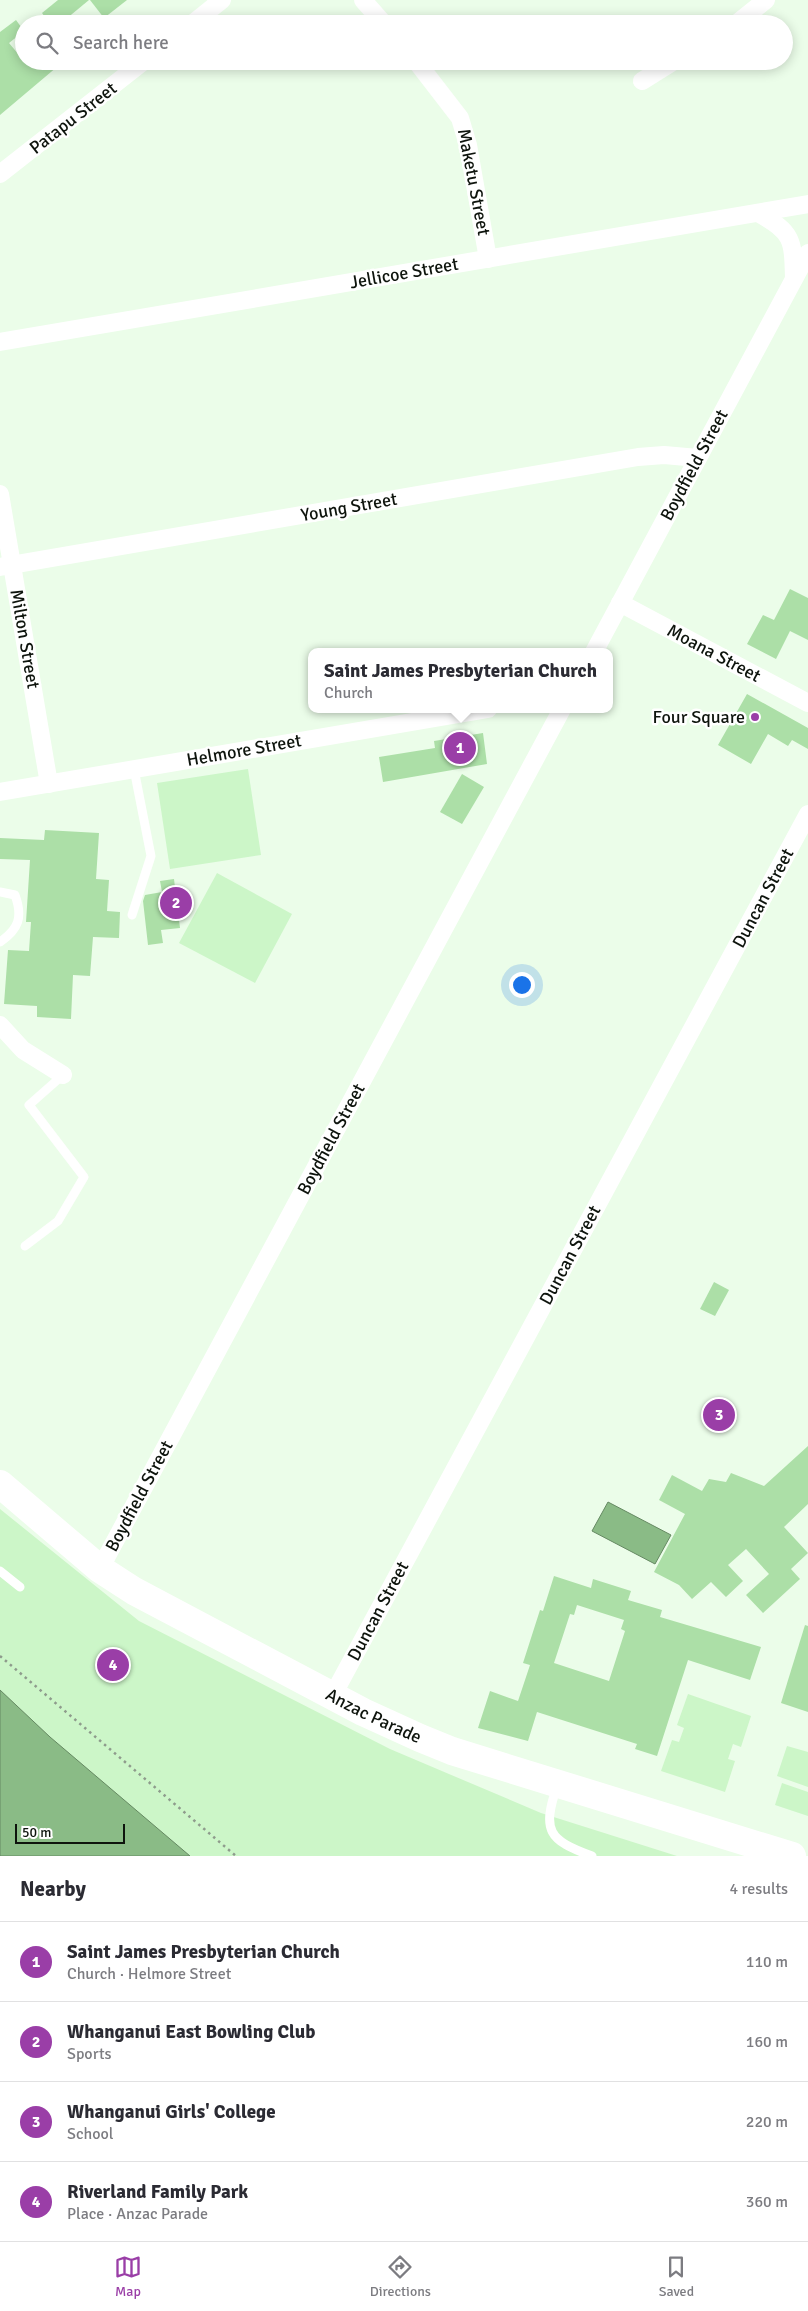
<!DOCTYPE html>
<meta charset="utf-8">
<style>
body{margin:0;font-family:Signika,sans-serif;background:#f2f2f3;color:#2b2b33}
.scale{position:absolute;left:15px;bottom:12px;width:110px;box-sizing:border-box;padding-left:5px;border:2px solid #0e140d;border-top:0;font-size:14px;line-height:18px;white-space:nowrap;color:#0e140d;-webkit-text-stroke:4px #fff;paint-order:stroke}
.you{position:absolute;left:521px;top:984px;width:18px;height:18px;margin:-12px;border:4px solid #fff;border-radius:50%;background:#1a73e8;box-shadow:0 0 0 8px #1a73e833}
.badge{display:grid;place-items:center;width:32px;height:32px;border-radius:50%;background:#9a3ea7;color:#fff;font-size:16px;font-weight:700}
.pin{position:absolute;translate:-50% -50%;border:2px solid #fff;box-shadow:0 1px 5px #0006}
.popup{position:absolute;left:308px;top:648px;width:305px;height:65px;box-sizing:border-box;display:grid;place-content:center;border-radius:10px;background:#fff;filter:drop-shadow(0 1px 4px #0005);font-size:16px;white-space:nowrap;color:#7c7c81}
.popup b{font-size:19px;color:#2b2b33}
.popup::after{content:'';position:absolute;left:50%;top:100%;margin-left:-10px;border:10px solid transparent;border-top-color:#fff}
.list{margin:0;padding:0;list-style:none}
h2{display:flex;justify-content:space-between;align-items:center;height:65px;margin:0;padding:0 20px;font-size:21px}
h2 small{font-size:16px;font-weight:400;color:#7c7c81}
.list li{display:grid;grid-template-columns:32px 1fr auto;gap:15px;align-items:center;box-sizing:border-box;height:80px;padding:0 20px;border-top:1px solid #e1e1e2}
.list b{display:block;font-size:19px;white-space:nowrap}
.list p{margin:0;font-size:16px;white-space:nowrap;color:#7c7c81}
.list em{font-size:16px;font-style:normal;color:#7c7c81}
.icon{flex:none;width:28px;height:28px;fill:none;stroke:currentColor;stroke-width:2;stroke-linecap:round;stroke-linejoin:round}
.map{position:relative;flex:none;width:808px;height:1856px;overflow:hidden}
.search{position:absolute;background:#fff;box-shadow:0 2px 12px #0003;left:15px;right:15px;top:15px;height:55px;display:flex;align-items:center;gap:12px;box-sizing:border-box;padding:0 18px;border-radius:28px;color:#7c7c81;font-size:19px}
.sheet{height:385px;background:#fff}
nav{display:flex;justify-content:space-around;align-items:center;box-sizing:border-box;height:70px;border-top:1px solid #e1e1e2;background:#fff;font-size:14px;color:#7c7c81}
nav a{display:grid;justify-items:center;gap:2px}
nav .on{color:#9a3ea7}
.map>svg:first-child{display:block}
.green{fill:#ccf6c8}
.water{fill:#8abb86;stroke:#658962}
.building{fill:#acdfa7;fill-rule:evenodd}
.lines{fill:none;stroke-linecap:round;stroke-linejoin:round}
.path{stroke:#8e9b8c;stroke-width:2.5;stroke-dasharray:2.5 4;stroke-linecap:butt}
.service{stroke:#fff;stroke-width:9}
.minor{stroke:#fff;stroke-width:18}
.primary{stroke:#fff;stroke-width:28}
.poi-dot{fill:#9a3ea7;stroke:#fff;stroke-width:2}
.labels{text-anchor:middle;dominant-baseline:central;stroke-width:5;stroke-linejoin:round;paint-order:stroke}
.street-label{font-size:18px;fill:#0e140d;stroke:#fff}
.poi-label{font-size:18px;fill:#0e140d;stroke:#fff;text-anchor:end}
</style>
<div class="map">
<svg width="808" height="1856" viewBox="0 0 808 1856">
<rect width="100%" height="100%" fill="#ebfde9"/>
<g class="green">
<polygon points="248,769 261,855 170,869 157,783"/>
<polygon points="217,873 292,914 255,983 179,943"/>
<polygon points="0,1509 139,1621 390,1749 541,1813 677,1856 173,1856 0,1710"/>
<polygon points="688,1694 751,1716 741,1747 733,1744 728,1759 735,1761 725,1792 661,1771 672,1740 679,1742 684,1728 677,1725"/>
<polygon points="787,1746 808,1752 808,1787 777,1776"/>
<polygon points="782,1783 808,1792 808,1816 775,1805"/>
</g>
<g class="water">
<polygon points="608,1502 671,1535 655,1564 592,1531"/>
<polygon points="0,1690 50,1737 190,1856 0,1856"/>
</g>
<g class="building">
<polygon points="58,0 89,0 60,24 50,24 42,13"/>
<polygon points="90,0 127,0 104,18"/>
<polygon points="16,20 24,31 9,43 24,61 64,61 0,115 0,32"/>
<polygon points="790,589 808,598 808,640 790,631 776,659 747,644 763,615 774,620"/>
<polygon points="747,694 808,728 808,749 792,740 788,746 768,734 751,764 718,745"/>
<polygon points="483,733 487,764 383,782 379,757 435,748 434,741"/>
<polygon points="462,774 484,787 462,824 440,812"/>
<polygon points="45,830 99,833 96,879 109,880 107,911 120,912 119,938 93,937 90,976 73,975 71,1019 37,1017 37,1006 4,1004 8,950 29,951 31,922 26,922 30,860 0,859 0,838 44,840"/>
<polygon points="174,879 176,896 188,895 190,910 178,912 180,928 161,930 163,943 148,945 143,901 145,895 162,892 160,881"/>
<polygon points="714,1282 729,1290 715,1316 700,1309"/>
<polygon points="808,1446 808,1504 784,1527 808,1553 791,1569 800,1579 763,1613 746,1595 769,1574 746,1549 728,1565 743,1581 726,1597 711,1582 692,1599 679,1585 654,1572 685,1514 659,1500 672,1475 702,1491 709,1479 726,1482 731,1473 764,1486"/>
<path d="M554,1576L591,1588L593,1579L631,1591L628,1600L662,1610L660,1617L761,1647L750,1680L688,1660L657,1756L635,1749L637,1744L537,1712L528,1741L478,1728L490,1691L518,1701L530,1665L523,1663L540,1610L543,1611ZM577,1605L624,1620L621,1629L625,1631L609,1681L554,1663L570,1614L574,1615Z"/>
<polygon points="805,1625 808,1626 808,1712 781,1703"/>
</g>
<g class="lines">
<polyline class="path" points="0,1656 236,1856"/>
<g class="service">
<path d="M0,892L15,895C23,917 19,929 0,942"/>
<polyline points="132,915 151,856 134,769"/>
<polyline points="25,1246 58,1221 84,1177 29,1105 63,1075"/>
<polyline points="0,1571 20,1587"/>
<path d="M557,1786C542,1831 548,1840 592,1856"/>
</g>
<g class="minor">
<polyline points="363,0 384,24"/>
<polyline points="192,24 222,0"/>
<polyline points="736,24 766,0"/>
<polyline points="416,61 460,118 468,145 488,259"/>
<polyline points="642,81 674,61"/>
<polyline points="0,174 144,61"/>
<path d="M758,213C793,233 793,239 794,278"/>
<polyline points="0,342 808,204"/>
<polyline points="0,494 49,784"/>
<polyline points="0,567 638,457 664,455 698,458"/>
<polyline points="620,603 808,703"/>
<polyline points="594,652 808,253"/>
<polyline points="0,792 488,709"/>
<polyline points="0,1025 23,1050 63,1075"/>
<polyline points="100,1569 562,709"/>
<polyline points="333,1695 808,814"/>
</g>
<path class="primary" id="s1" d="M0,1484L100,1569L134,1591L363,1712L420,1738L452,1751L792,1856"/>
</g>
<circle class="poi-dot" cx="755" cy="717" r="5"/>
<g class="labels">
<g class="street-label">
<text transform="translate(73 118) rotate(-38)">Patapu Street</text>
<text transform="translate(474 182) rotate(79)">Maketu Street</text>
<text transform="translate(404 273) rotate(-10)">Jellicoe Street</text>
<text transform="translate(694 465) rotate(-62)">Boydfield Street</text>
<text transform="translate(349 507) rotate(-10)">Young Street</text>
<text transform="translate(25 639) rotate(80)">Milton Street</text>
<text transform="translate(714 653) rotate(28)">Moana Street</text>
<text transform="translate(244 750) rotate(-10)">Helmore Street</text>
<text transform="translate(763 898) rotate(-62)">Duncan Street</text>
<text transform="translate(331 1139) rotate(-62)">Boydfield Street</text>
<text transform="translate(570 1255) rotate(-62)">Duncan Street</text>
<text transform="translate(139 1496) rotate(-62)">Boydfield Street</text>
<text transform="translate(378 1611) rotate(-62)">Duncan Street</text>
<text stroke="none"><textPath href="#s1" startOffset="442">Anzac Parade</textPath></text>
</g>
<g class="poi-label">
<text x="745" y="717">Four Square</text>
</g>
</g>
</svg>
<div class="scale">50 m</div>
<div class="you"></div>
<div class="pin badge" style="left:460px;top:748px">1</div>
<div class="popup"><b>Saint James Presbyterian Church</b>Church</div>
<div class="pin badge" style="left:176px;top:903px">2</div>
<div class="pin badge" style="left:719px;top:1415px">3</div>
<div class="pin badge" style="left:113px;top:1665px">4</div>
<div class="search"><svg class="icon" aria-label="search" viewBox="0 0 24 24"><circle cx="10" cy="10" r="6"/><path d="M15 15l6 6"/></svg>Search here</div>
</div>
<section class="sheet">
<h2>Nearby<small>4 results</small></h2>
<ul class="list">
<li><span class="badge">1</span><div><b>Saint James Presbyterian Church</b><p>Church · Helmore Street</p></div><em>110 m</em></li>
<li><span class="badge">2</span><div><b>Whanganui East Bowling Club</b><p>Sports</p></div><em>160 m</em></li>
<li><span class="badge">3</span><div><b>Whanganui Girls' College</b><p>School</p></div><em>220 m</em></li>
<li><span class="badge">4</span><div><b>Riverland Family Park</b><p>Place · Anzac Parade</p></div><em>360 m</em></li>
</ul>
</section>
<nav>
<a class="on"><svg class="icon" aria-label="map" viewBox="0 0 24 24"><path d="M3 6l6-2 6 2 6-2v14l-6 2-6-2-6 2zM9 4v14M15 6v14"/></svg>Map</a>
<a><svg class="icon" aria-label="directions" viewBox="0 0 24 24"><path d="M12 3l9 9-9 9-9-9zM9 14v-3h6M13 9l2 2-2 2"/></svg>Directions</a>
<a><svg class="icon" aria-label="saved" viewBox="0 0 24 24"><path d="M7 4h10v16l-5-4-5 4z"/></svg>Saved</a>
</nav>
